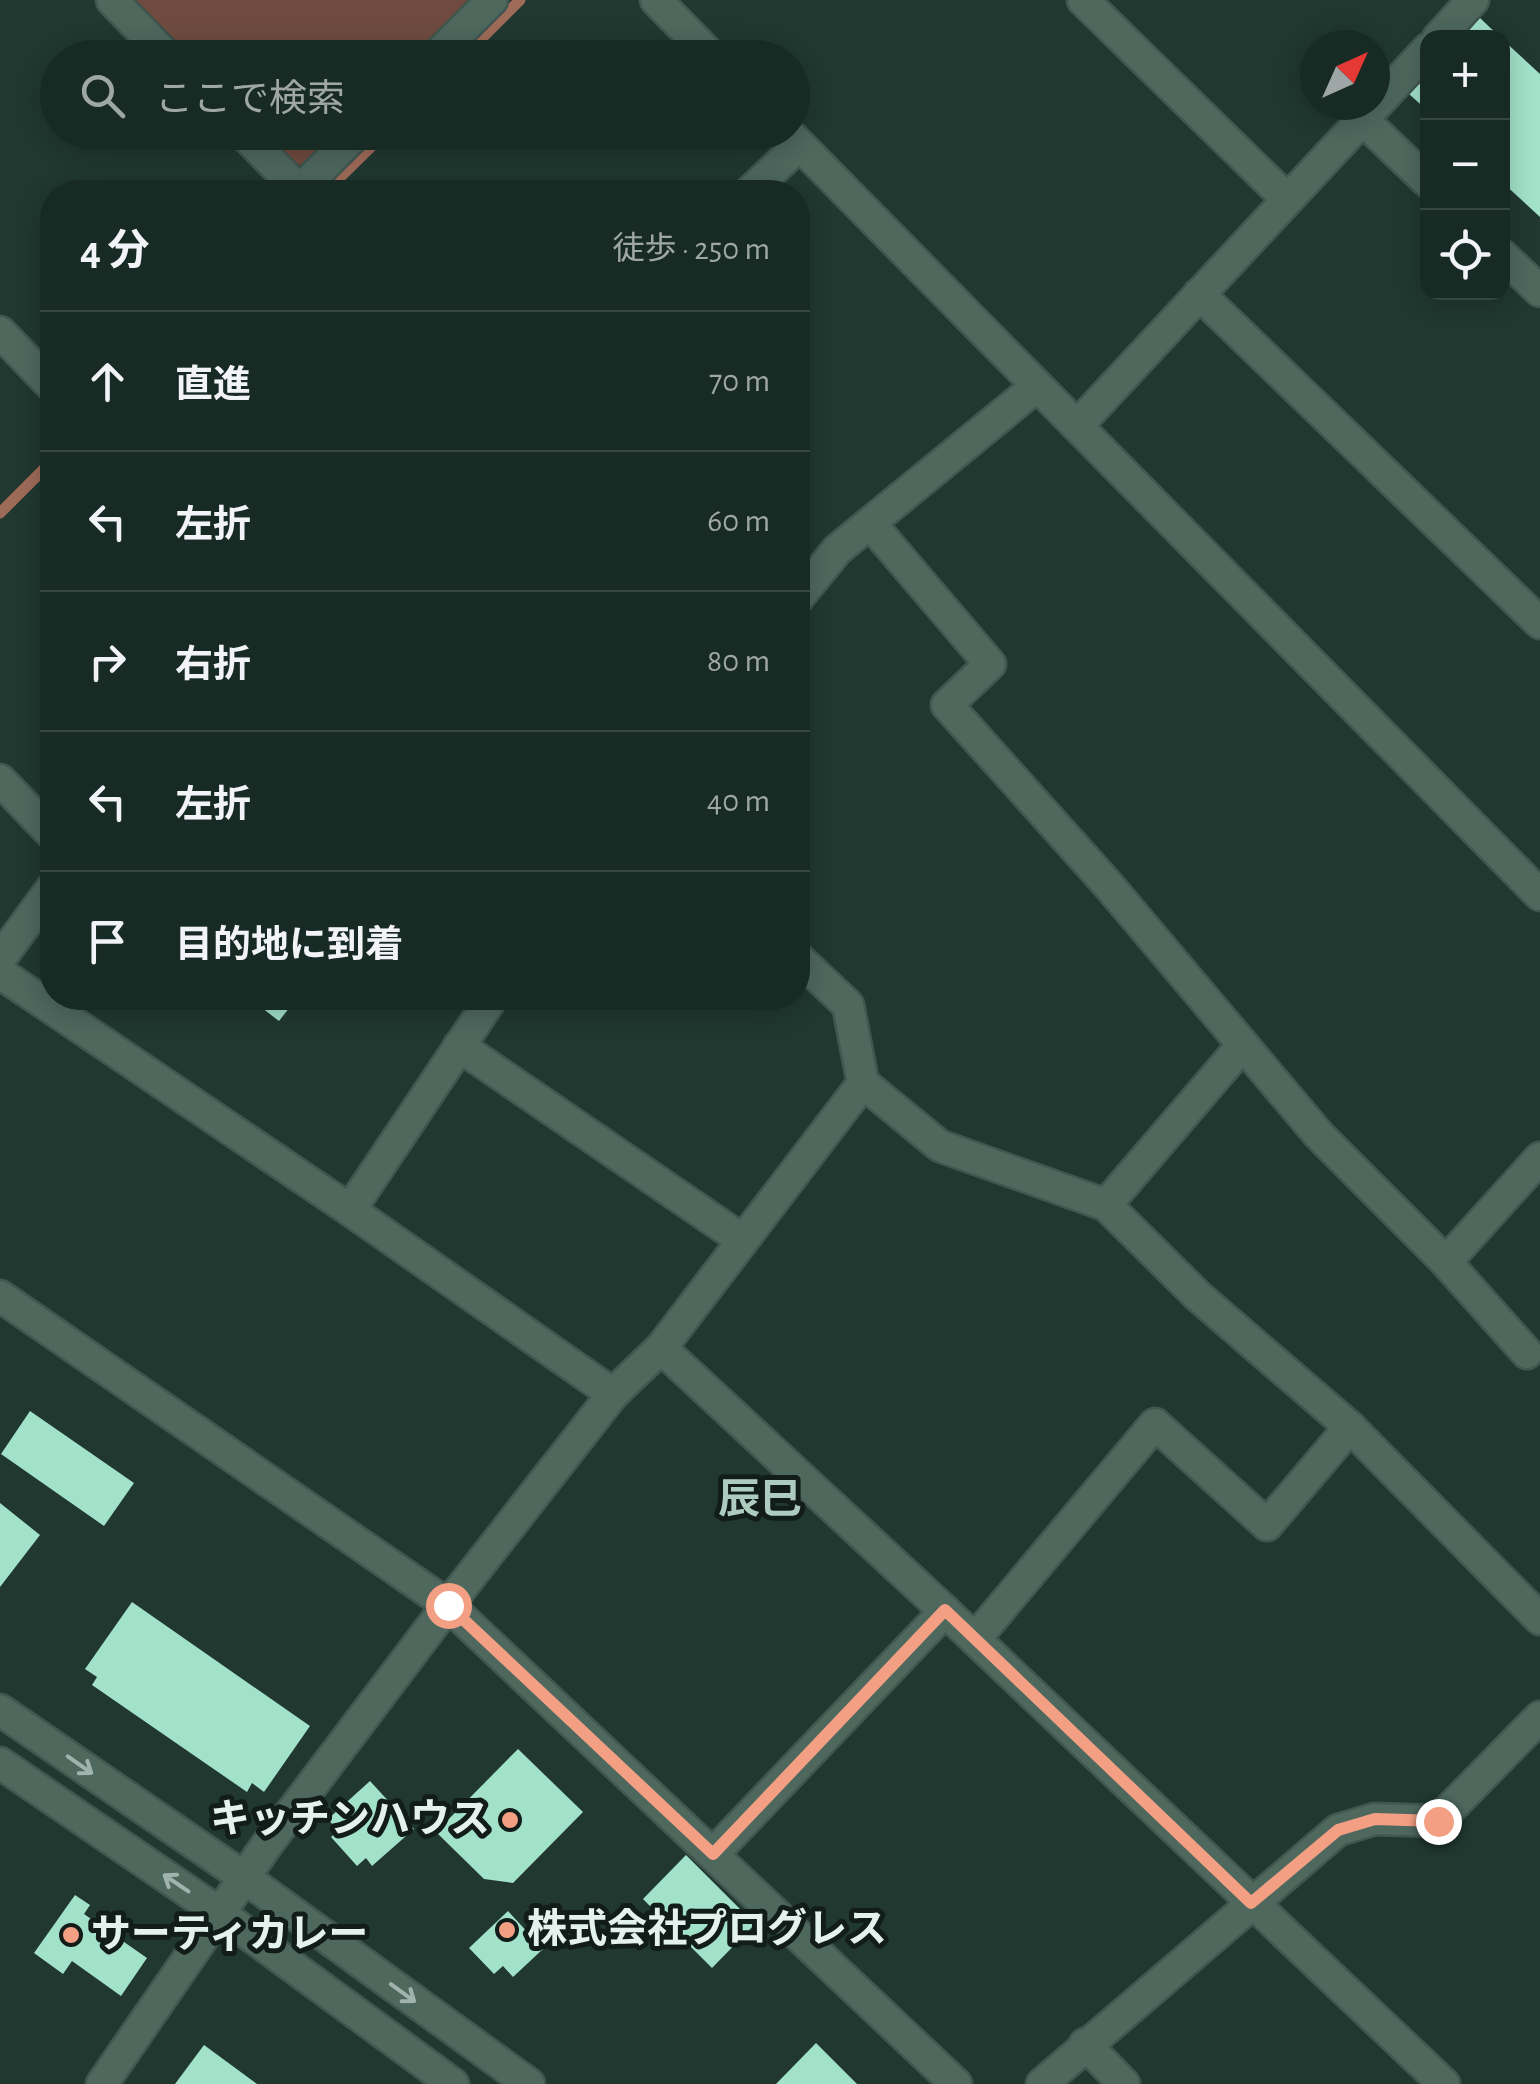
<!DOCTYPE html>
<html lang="ja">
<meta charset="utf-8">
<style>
body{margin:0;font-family:"Alegreya Sans","Noto Sans JP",sans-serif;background:#21322c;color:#f1f3f6}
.controls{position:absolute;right:30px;top:30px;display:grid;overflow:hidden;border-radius:20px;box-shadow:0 5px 25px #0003}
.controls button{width:90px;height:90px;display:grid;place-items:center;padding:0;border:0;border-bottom:2px solid #364641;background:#182a24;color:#f1f3f6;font:50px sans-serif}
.compass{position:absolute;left:1300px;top:30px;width:90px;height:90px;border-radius:50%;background:#182a24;box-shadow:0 5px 25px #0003;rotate:45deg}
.stop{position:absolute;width:30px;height:30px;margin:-22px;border:8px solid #f39f83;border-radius:50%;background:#fff}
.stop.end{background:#f39f83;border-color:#fff;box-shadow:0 2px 10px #0008}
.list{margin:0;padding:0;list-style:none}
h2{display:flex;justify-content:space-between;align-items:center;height:130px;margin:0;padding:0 40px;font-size:42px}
h2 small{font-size:32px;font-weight:400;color:#9fa7a6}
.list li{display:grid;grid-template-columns:65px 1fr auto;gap:30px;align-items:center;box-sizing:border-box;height:140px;padding:0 40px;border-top:2px solid #364641}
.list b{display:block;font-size:38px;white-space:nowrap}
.list em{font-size:32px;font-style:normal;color:#9fa7a6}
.icon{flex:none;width:55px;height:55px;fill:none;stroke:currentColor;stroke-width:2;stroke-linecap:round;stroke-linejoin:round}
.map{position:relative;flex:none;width:1540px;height:2084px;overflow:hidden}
.search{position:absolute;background:#182a24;box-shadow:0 5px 25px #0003;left:40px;top:40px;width:770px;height:110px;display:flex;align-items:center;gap:25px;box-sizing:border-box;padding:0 35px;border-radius:55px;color:#9fa7a6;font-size:38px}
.panel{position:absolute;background:#182a24;box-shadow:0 5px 25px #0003;left:40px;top:180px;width:770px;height:830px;border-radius:40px}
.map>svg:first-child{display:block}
.green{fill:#6f4b3f}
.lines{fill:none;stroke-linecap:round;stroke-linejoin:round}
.stream{stroke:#9f6b59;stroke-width:11}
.building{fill:#a2e1ca}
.minor-casing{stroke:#40564f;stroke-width:35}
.minor{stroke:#4e685e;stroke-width:30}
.oneway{stroke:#a0b4ad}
.route{stroke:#f39f83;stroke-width:12}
.poi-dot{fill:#f39f83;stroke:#121d19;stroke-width:4}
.labels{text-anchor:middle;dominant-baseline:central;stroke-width:10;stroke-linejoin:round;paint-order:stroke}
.poi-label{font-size:40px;font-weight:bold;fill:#e4f2ed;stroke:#121d19;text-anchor:start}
.neighbourhood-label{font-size:42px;font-weight:bold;fill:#aecbbf;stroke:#121d19}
</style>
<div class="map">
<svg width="1540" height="2084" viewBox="0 0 1540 2084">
<rect width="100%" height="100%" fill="#203830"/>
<g class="green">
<polygon points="136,0 477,0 419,58 192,57"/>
<polygon points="266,133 342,133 311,163 298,165"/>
</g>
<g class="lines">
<g class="stream">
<polyline points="462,58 520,0"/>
<polyline points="325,192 386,132"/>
<polyline points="0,513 52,461"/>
</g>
</g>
<g class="building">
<polygon points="1480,18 1501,38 1462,38"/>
<polygon points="1502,39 1540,74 1540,217 1502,182"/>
<polygon points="1428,74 1428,111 1409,94"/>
<polygon points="249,998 297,998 279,1021"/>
<polygon points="30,1411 134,1483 104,1526 1,1454"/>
<polygon points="0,1503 40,1535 0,1587"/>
<polygon points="132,1602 310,1726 264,1792 252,1783 247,1792 92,1685 97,1677 85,1669"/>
<polygon points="518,1749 583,1812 513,1883 484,1879 436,1832"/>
<polygon points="370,1781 414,1829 372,1866 366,1858 357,1866 331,1837 338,1831 328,1819"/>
<polygon points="686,1855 755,1924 712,1968 643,1899"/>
<polygon points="75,1895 90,1905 84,1914 147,1958 121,1996 72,1961 63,1974 34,1953"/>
<polygon points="508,1911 543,1949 513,1977 503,1966 494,1974 469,1948"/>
<polygon points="816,2043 857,2084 776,2084"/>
<polygon points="204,2045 257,2084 175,2084"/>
</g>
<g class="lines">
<g class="minor-casing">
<g id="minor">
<polyline points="112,0 168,58"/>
<polyline points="656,0 713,58"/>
<polyline points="1083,0 1287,199"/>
<polyline points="1438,38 1473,0"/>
<polyline points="434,58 492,0"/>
<polyline points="1362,119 1428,182"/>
<polyline points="242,132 301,192"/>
<polyline points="787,132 1540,895"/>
<polyline points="299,191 358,132"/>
<polyline points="750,192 799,145"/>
<polyline points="1502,255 1540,291"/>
<polyline points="1199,294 1540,623"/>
<polyline points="0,332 52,386"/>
<polyline points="1077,426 1428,49"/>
<polyline points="870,523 990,664 947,705 1110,887 1319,1135 1446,1262 1540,1158"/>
<polyline points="798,598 837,550 1037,386"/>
<polyline points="0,780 52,834"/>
<polyline points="798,958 848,1005 863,1083 940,1146 1106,1205 1198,1296 1350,1427 1540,1619"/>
<polyline points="0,959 52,888"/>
<polyline points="0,973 350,1210 613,1394"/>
<polyline points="459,1046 741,1239"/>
<polyline points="1106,1205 1242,1046"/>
<polyline points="350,1210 492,998"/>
<polyline points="1446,1262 1527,1353"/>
<polyline points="0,1296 448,1605 956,2084"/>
<polyline points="661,1348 945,1611 1444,2084"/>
<polyline points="975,1639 1155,1424 1267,1525 1350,1427"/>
<polyline points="0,1710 245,1878 529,2084"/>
<polyline points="0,1763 221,1914 453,2084"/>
<polyline points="713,1854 945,1611"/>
<polyline points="1085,2044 1124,2084"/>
<polyline points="102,2084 266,1846 448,1605 613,1394 661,1348 863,1083"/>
<polyline points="1042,2084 1338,1830 1375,1819 1438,1821 1540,1717"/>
</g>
</g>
<use href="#minor" class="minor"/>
</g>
<defs><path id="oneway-shaft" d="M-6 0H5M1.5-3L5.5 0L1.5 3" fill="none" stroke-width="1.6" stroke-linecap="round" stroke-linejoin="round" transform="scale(2.5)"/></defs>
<g class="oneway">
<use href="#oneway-shaft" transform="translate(80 1765) rotate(35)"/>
<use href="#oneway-shaft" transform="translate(176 1883) rotate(-146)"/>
<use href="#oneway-shaft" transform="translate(403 1993) rotate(36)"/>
</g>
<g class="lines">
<polyline class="route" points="448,1605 713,1854 945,1610 1251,1903 1338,1830 1375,1819 1438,1821"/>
</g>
<g class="poi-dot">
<circle cx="510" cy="1820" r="10"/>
<circle cx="507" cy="1930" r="10"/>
<circle cx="71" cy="1935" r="10"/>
</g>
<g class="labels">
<g class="poi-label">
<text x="490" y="1820" text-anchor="end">キッチンハウス</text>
<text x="527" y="1930">株式会社プログレス</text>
<text x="91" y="1935">サーティカレー</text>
</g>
<g class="neighbourhood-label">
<text x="760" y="1500">辰巳</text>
</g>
</g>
</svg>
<div class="controls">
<button>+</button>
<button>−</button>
<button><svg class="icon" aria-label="locate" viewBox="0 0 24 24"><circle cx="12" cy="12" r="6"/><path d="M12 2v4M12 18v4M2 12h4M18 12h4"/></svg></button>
</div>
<svg class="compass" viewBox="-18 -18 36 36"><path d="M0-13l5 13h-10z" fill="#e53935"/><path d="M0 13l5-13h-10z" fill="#9fa7a6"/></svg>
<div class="stop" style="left:448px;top:1605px"></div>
<div class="stop end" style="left:1438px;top:1821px"></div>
<div class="search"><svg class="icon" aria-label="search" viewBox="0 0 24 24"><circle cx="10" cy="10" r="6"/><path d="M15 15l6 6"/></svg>ここで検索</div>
<section class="panel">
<h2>4 分<small>徒歩 · 250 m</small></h2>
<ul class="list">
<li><svg class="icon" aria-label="ahead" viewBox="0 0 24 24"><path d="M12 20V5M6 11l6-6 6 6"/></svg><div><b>直進</b></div><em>70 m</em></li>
<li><svg class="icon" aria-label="left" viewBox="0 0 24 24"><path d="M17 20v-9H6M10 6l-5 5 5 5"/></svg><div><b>左折</b></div><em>60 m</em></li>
<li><svg class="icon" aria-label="right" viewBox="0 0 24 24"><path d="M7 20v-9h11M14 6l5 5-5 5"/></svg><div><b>右折</b></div><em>80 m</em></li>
<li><svg class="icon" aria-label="left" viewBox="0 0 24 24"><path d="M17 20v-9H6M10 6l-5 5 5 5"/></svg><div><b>左折</b></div><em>40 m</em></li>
<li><svg class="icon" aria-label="arrive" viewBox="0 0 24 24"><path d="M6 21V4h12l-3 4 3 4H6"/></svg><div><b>目的地に到着</b></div></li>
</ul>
</section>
</div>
